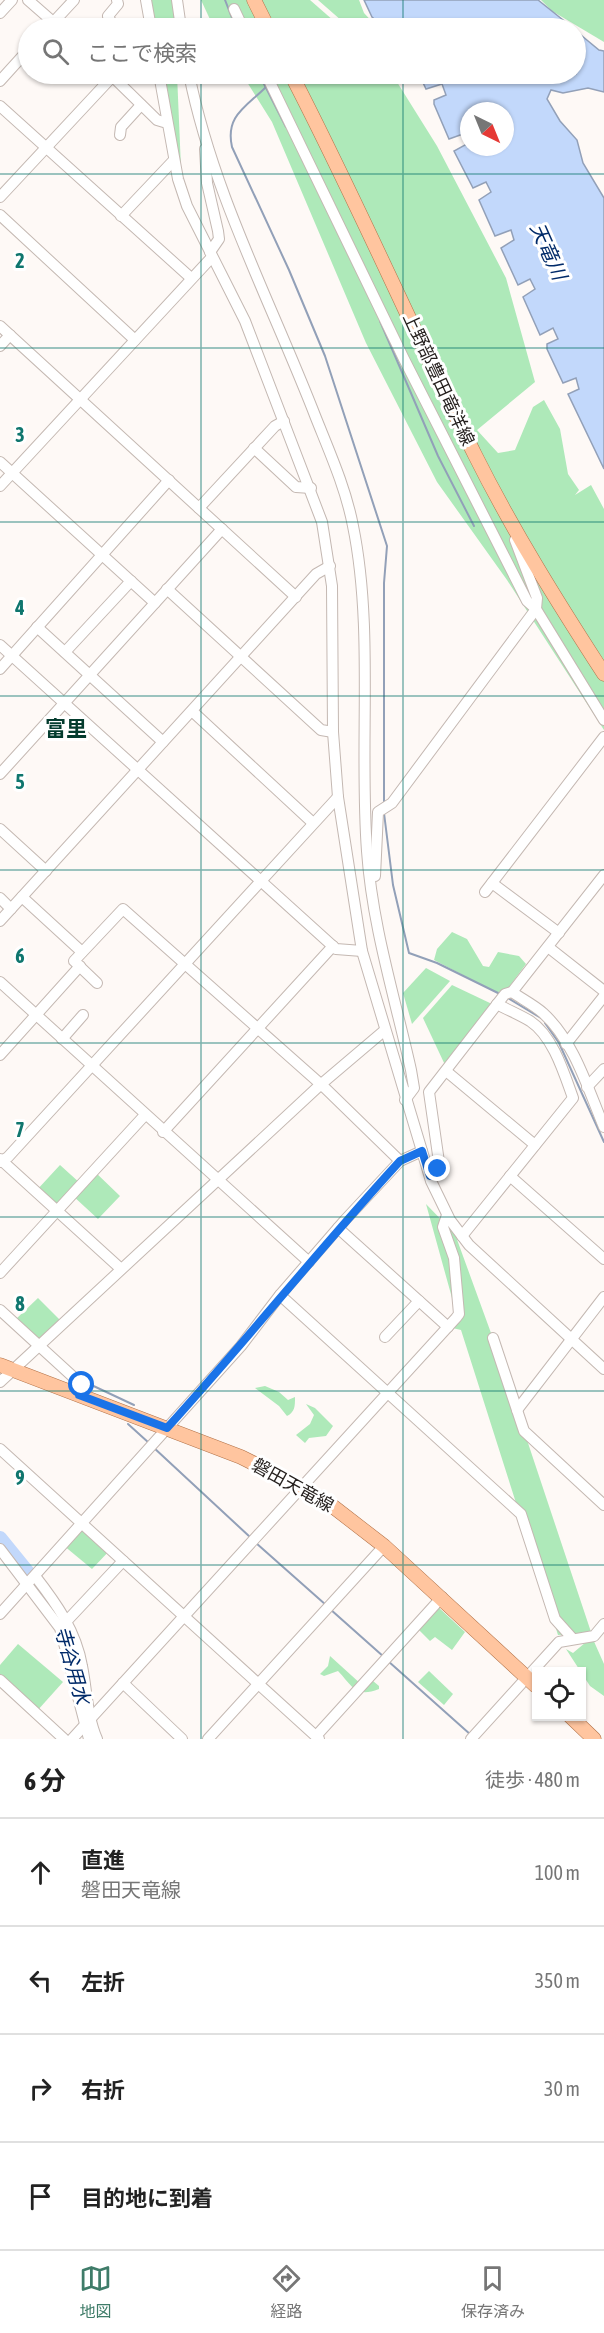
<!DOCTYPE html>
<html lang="ja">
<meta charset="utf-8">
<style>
body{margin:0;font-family:"Asap Condensed","Noto Sans JP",sans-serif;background:#f2f2f2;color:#222}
.controls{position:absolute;right:18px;bottom:18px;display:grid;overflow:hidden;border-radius:0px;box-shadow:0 2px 4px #0004}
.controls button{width:54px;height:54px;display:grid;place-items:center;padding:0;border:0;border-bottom:2px solid #e0e0e0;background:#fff;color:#222;font:30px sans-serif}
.compass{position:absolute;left:460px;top:102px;width:54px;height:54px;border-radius:50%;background:#fff;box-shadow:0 2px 4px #0004;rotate:137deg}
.stop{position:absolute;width:18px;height:18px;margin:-14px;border:4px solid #1a73e8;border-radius:50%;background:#fff}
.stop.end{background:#1a73e8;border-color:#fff;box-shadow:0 2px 6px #0008}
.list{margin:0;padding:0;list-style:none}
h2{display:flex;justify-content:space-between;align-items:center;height:78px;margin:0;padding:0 24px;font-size:26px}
h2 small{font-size:20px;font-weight:400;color:#767676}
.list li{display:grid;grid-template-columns:39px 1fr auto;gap:18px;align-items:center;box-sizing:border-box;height:108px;padding:0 24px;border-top:2px solid #e0e0e0}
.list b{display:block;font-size:22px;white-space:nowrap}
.list p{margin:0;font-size:20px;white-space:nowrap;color:#767676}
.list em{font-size:20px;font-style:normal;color:#767676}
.icon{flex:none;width:33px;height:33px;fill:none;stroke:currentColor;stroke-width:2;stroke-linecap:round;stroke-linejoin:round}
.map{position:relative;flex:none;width:604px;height:1739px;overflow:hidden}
.search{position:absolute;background:#fff;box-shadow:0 2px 4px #0004;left:18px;right:18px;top:18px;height:66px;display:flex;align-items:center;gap:15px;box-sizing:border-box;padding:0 21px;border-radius:33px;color:#767676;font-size:22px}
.sheet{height:510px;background:#fff}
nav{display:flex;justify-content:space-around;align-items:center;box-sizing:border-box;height:84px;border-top:2px solid #e0e0e0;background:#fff;font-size:16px;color:#767676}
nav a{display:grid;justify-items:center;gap:3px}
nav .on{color:#3f7c69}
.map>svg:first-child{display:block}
.green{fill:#aee9b9}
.water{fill:#c2d8fb;stroke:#92a0b8;stroke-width:1.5;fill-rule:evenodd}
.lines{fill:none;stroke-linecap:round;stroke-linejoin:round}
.stream{stroke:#92a0b8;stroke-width:2}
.river{stroke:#c2d8fb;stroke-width:14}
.minor-casing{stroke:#c4b8b2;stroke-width:12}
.major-casing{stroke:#b27248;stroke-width:15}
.minor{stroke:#fff;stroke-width:10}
.major{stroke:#ffc59f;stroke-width:14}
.route{stroke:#1a73e8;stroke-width:8}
.grid{fill:none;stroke:#0f766e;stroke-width:1.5;stroke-opacity:0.55}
.labels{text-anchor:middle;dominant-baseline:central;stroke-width:6;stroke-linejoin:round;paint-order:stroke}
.street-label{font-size:18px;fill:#231e1c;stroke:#fff}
.water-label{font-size:20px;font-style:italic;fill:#002a69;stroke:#fff}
.quarter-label{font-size:21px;font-weight:bold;fill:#043c2e;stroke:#fff}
.grid-label{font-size:20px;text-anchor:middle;font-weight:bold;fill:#0f766e;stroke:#fff;stroke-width:6;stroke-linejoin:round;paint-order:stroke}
</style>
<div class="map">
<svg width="604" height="1739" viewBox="0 0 604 1739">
<rect width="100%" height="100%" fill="#fef9f6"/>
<g class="green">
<polygon points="142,0 174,0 175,28 149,28"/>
<polygon points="201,0 310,0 342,28 214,28"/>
<polygon points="318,0 359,0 364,13 378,28 350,28"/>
<polygon points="541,0 604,0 604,42 552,11"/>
<polygon points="159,74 177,74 181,168"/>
<polygon points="242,74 392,74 437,146 506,278 535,382 477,430 498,453 515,450 533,407 544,400 560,429 568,474 579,490 575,495 591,485 604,509 604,730 507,580 437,482 366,343 272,122"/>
<polygon points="452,932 467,939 483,966 489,967 498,952 519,956 526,964 509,987 497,993 434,960 437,949"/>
<polygon points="426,968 450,981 412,1024 403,993"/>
<polygon points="452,985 492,1004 445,1065 423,1018"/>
<polygon points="60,1165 81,1184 94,1171 120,1196 98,1219 72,1195 57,1211 36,1191"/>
<polygon points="426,1204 455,1234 495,1344 591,1632 588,1633 558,1635 461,1330 448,1327 457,1316"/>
<polygon points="38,1298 62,1322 39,1343 15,1320"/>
<path d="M265,1386L279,1392L288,1400L295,1397C295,1406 295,1412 287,1416L279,1406L255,1388Z"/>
<polygon points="306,1404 315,1408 333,1426 326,1436 309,1438 305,1443 296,1435 310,1424 314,1415"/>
<polygon points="83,1523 111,1549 92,1569 63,1545"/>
<polygon points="437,1606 465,1632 452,1650 435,1637 430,1641 417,1628"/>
<polygon points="592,1637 604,1664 604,1696 590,1686 566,1649 573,1653"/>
<polygon points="18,1644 63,1682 37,1711 0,1680 0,1665"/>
<path d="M330,1656L362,1685L373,1681L379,1686V1689C356,1698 353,1687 338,1671L324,1676L320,1674L328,1666Z"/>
<polygon points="429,1671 453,1694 444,1705 418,1682"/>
</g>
<g class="water">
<polygon points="364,0 538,0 573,28 385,28 372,17"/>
<path d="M576,31L599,50L604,51V92L588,88L563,93L551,90L547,99L560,121L577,140L583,163L604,198V469L568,394L579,389L576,378L563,383L547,349V344L558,339L553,328L540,335L523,297L535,289L530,279L518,285L501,248L514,240L511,230L495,236L479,200L491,192L486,182L473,188L454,151L467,144L463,134L449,139L434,104V100L446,95L442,84L426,89L419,74H576ZM469,111H505V147H469Z"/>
</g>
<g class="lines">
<g class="stream">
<polyline points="225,0 236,28"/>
<polyline points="259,74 286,127"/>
<path d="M266,87C246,107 225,116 232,147L289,270L325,356L387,546L384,583V804"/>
<polyline points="380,321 438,456 474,526"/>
<polyline points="384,813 393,885 409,953 437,963 500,994"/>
<polyline points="508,998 541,1018"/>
<polyline points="545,1023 559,1043 604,1142"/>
<polyline points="85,1382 134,1405"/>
<polyline points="128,1424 149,1443"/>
<polyline points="153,1447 250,1537"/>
<polyline points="256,1543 326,1605"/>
<polyline points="330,1609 384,1657"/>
<polyline points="388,1661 471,1735"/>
</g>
<polyline class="river" points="0,1538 39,1586"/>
<g class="minor-casing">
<g id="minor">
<polyline points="28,0 60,28"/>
<polyline points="146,0 151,28"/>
<polyline points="177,0 181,28"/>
<polyline points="234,9 243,28"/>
<polyline points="0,13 12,0"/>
<polyline points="48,28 74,0"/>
<polyline points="114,28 108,16 118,4 117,0"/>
<polyline points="110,74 157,120 167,123"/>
<polyline points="159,74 178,179 187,206 245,321 322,522 332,586 333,732 338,797 362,951 431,1181 450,1220 469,1245 604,1369"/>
<path d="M189,74C213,194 272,304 316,418C330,453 346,489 353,526C374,628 359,746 367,851C372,925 395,998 411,1070L414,1088L405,1100"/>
<polyline points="266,74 404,359 527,601 536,609 604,720"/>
<polyline points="0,81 28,50"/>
<polyline points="0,106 191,278"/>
<polyline points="120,135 121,127 141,105"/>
<polyline points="205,149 207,183 218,231 219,239 210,252"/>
<polyline points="0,197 112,77"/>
<polyline points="0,215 135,340"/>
<polyline points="121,216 174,160"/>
<polyline points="0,326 296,597"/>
<polyline points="0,346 10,335"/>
<polyline points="254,448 296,487 311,488"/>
<polyline points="0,462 155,603"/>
<polyline points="0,486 212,257"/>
<polyline points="199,508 275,426 284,421"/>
<polyline points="167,589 321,730 333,732"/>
<polyline points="37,627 163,742"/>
<polyline points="0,645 336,949 362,951"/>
<polyline points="65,652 131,581"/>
<polyline points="0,669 169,480"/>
<polyline points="192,711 313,823"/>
<polyline points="0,774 222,529"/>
<polyline points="0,829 46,871"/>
<polyline points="375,876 378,812 392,803 536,609 537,598 515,540"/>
<polyline points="492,883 559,933"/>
<polyline points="485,892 604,737"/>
<polyline points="22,897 82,952"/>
<polyline points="0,898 11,909"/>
<polyline points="0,921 316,574 330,566"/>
<polyline points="548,947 604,991"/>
<polyline points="0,982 309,1262"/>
<polyline points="97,983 74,961 123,909 325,1088 400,1161"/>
<path d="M512,992C522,999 534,1005 543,1013C574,1041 588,1089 604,1127"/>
<polyline points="62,1039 83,1015"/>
<polyline points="566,1044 604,996"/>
<polyline points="0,1055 80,966"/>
<polyline points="446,1071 535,1145"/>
<polyline points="587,1087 604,1069"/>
<polyline points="163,1132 333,946"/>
<polyline points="0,1159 121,1269"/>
<polyline points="0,1162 8,1157 338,797"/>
<polyline points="430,1176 438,1169 439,1162 429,1092 505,994 512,992 604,875"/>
<polyline points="510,1176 604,1259"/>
<polyline points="338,1228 448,1327"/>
<path d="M462,1236L573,1098C564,1073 553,1036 530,1021C520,1015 508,1010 497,1004"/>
<polyline points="0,1273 145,1115"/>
<polyline points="280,1295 521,1514 555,1619 573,1639"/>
<polyline points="0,1310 82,1385 79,1395"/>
<polyline points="385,1337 419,1301"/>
<polyline points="493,1338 524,1431 604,1505"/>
<polyline points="0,1382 319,1086 385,1030"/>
<polyline points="517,1410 604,1297"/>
<polyline points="0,1449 319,1739"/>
<polyline points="0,1549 60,1628 89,1739"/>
<path d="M35,1576C56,1603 76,1631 82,1666C87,1691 87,1716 97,1739"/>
<polyline points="0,1614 241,1346 280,1295 345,1220 400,1161 422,1151"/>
<polyline points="62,1626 123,1561"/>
<polyline points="0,1680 64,1739"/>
<polyline points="123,1683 182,1739"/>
<polyline points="316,1736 442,1597"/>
<polyline points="72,1739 456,1318 459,1314 454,1258 443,1227 447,1215"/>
<polyline points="208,1739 384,1546"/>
<polyline points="471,1739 559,1642 594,1636 604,1624"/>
</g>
</g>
<g class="major-casing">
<g id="major">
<polyline points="254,0 268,28"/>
<path d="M291,74C356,199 412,329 475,455C513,531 558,603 604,674"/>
<polyline points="0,1365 241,1457 301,1487 331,1505 384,1546 536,1686"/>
<polyline points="570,1716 594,1739"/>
</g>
</g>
<use href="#minor" class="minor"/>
<use href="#major" class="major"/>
</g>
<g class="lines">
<path class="route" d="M82,1385L79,1395L167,1428C247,1340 320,1248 400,1161L422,1151L430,1176L438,1169"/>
</g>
<path class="grid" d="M201,0V28M403,0V28M201,74V1739M403,74V1739M0,174H604M0,348H604M0,522H604M0,696H604M0,870H604M0,1043H604M0,1217H604M0,1391H604M0,1565H604"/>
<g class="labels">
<g class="street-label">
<text transform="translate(439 379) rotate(65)">上野部豊田竜洋線</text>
<text transform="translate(293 1485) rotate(29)">磐田天竜線</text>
</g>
<g class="water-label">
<text transform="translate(549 251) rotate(66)">天竜川</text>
<text transform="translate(73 1665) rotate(74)">寺谷用水</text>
</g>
<g class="quarter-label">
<text x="66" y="728">富里</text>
</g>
</g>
<g class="grid-label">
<text x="20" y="268">2</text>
<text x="20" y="442">3</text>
<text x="20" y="615">4</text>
<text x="20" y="789">5</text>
<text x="20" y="963">6</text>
<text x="20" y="1137">7</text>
<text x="20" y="1311">8</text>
<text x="20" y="1485">9</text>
</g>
</svg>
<div class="controls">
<button><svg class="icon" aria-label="locate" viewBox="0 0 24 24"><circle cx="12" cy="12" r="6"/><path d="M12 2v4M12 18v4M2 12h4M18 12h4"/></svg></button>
</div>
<svg class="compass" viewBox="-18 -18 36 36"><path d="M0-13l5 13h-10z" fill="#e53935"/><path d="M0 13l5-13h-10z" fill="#767676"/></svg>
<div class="stop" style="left:82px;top:1385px"></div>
<div class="stop end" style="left:438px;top:1169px"></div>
<div class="search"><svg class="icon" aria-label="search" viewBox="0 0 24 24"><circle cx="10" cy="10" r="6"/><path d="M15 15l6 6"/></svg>ここで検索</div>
</div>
<section class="sheet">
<h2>6 分<small>徒歩 · 480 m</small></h2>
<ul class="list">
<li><svg class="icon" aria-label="ahead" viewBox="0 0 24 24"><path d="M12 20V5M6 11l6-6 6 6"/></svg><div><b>直進</b><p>磐田天竜線</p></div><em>100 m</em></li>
<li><svg class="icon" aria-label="left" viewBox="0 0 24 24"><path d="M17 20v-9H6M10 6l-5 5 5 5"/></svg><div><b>左折</b></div><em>350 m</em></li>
<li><svg class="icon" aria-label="right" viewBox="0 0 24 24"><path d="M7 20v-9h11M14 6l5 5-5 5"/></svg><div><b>右折</b></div><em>30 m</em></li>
<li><svg class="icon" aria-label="arrive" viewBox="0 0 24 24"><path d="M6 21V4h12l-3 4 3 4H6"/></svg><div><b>目的地に到着</b></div></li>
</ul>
</section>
<nav>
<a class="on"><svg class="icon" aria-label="map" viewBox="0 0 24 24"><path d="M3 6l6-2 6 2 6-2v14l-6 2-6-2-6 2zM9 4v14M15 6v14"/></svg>地図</a>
<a><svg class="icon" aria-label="directions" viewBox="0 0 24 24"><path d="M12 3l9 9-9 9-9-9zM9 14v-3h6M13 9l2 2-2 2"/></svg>経路</a>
<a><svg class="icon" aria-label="saved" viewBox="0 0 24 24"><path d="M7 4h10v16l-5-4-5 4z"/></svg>保存済み</a>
</nav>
